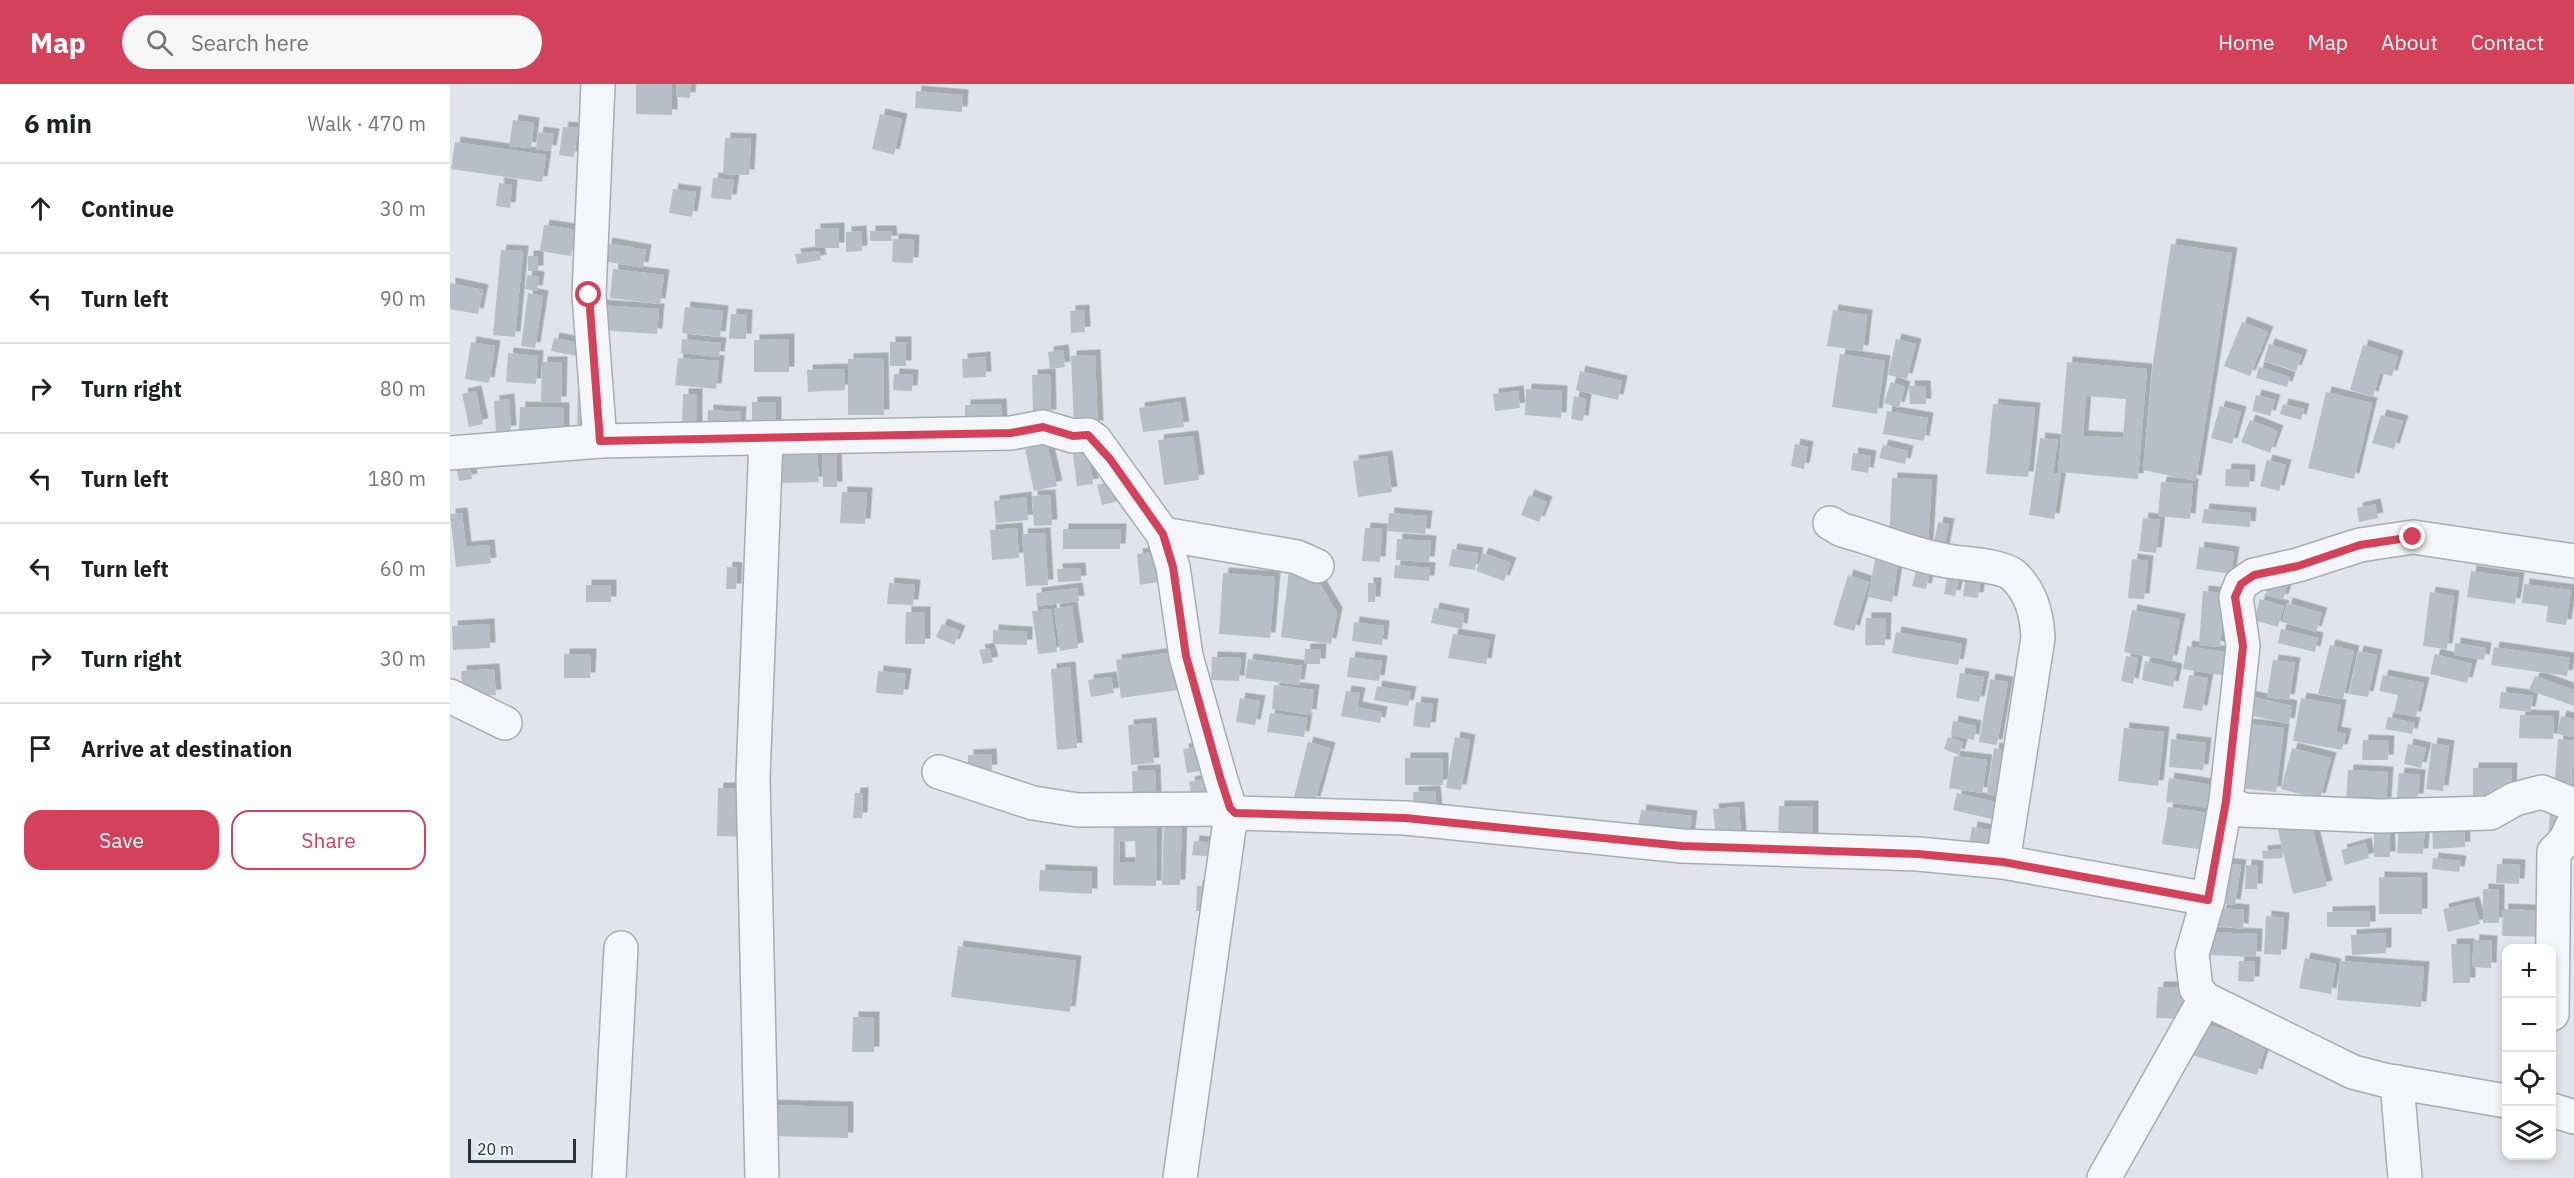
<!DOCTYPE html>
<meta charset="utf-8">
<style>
body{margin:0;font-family:"IBM Plex Sans",sans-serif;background:#f6f6f6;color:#202124}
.controls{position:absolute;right:18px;bottom:18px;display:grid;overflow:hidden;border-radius:12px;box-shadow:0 3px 9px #0003}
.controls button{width:54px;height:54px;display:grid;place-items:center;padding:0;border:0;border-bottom:2px solid #e0e0e0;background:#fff;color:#202124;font:30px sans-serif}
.scale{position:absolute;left:18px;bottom:15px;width:108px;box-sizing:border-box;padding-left:6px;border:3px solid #293343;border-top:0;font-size:16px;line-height:21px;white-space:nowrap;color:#293343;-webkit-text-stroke:4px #f1f4f8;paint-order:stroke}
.stop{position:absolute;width:18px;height:18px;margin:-14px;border:4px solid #d3425a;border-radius:50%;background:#fff}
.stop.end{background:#d3425a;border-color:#fff;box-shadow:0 2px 6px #0008}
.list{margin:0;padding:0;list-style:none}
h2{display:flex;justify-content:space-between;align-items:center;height:78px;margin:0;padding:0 24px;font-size:26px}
h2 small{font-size:20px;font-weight:400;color:#757577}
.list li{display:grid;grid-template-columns:39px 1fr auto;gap:18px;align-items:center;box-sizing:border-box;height:90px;padding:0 24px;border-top:2px solid #e0e0e0}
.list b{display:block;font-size:22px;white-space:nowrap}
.list em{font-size:20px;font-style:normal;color:#757577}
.actions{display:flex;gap:12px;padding:18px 24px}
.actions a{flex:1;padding:14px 0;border:2px solid #d3425a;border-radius:18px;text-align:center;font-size:21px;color:#d3425a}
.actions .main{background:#d3425a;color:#fff}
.icon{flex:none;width:33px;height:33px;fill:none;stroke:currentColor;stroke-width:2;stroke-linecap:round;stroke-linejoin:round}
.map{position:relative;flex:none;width:2124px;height:1094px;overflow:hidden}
header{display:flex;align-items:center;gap:36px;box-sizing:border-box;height:84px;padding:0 30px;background:#d3425a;color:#fff}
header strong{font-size:28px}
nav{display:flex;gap:33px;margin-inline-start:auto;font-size:21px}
.search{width:420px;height:54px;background:#f6f6f6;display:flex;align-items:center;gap:15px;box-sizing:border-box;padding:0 21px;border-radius:33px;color:#757577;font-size:22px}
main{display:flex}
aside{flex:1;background:#fff}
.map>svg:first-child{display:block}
.building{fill:#b8bec8;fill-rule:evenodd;filter:url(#shadow)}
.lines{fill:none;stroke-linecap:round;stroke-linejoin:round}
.minor-casing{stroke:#a6acb5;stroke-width:36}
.minor{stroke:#f4f6f9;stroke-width:33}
.route{stroke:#d3425a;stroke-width:8}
</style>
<header>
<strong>Map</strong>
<div class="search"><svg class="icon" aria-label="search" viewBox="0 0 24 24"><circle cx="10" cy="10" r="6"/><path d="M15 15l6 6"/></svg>Search here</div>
<nav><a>Home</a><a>Map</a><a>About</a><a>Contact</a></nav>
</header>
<main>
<aside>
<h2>6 min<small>Walk · 470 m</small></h2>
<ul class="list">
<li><svg class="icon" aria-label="ahead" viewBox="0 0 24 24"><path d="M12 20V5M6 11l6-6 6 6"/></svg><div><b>Continue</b></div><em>30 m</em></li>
<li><svg class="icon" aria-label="left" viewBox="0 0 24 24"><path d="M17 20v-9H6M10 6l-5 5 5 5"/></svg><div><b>Turn left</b></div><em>90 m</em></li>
<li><svg class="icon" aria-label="right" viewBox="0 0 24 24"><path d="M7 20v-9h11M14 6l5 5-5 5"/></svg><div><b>Turn right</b></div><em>80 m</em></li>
<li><svg class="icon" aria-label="left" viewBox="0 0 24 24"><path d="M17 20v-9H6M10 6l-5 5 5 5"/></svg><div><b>Turn left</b></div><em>180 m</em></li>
<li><svg class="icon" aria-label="left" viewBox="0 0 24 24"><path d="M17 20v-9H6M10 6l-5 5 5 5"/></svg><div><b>Turn left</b></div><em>60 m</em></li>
<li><svg class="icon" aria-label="right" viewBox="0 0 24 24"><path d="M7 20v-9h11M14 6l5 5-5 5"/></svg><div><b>Turn right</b></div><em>30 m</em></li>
<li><svg class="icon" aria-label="arrive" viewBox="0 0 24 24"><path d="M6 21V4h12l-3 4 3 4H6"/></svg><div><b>Arrive at destination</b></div></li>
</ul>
<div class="actions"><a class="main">Save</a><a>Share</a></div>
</aside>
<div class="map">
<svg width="2124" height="1094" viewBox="0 0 2124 1094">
<defs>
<filter id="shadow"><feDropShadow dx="5.5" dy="-5.5" stdDeviation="0" flood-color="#0004"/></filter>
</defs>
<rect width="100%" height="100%" fill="#e1e5eb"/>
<g class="building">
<polygon points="186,0 222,0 222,31 186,30"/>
<polygon points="227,0 241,0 240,14 226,13"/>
<polygon points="466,7 513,11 512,28 465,24"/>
<polygon points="430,30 452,35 444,71 422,65"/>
<polygon points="63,36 84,39 81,64 59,62"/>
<polygon points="113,43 128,44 124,73 109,71"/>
<polygon points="88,48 104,50 101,67 86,65"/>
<polygon points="275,54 301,55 299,91 273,90"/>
<polygon points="5,58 96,71 92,98 1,85"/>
<polygon points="263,94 284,96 281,116 261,114"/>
<polygon points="49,99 62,101 60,124 46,122"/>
<polygon points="223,105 246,108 242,133 219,129"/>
<polygon points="94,141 126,146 121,172 90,167"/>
<polygon points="389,144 389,164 365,164 365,145"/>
<polygon points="411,147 412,167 396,168 396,148"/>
<polygon points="420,147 441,147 442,157 420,157"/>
<polygon points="443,155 464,156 463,179 442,178"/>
<polygon points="157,159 196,166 193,184 154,177"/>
<polygon points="1721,160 1782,169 1746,397 1693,386 1703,278"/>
<polygon points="51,166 73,167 65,253 43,251"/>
<polygon points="369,167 371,176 347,180 345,170"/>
<rect x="78" y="172" width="10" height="15"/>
<polygon points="163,185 214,191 210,220 160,214"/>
<polygon points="77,191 89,193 87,207 75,205"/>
<polygon points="0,199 33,206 28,230 0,225"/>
<polygon points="78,209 93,212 85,264 71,262"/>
<polygon points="148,221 209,225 207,250 147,246"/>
<polygon points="235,223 273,227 270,253 232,249"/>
<polygon points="634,226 635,248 621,249 620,227"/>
<polygon points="1383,226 1417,231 1413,267 1377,262"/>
<polygon points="281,230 297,231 296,255 279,255"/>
<polygon points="1792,238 1818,248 1800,292 1774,282"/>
<polygon points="104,254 135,260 132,273 101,267"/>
<polygon points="232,255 271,259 269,273 231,269"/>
<polygon points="339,255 339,288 304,288 304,256"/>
<polygon points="1446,255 1466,260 1457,295 1438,291"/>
<polygon points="21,258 45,262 39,299 15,295"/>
<rect x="440" y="258" width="16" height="24"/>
<polygon points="1819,260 1852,271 1846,287 1814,277"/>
<polygon points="1913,261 1948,272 1942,292 1930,289 1923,313 1900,306"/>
<polygon points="613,266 615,283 600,285 598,268"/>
<polygon points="58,269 88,272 86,300 56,298"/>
<polygon points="1390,270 1435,277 1427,330 1382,323"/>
<polygon points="645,271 648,342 624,343 621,272"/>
<polygon points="535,273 536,293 513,294 512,275"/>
<polygon points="228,274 269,277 266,305 225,301"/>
<polygon points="433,274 434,331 398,331 398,275"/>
<polygon points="92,278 112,278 111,318 91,318"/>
<path d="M1617,278L1697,285L1688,395L1608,388ZM1636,312L1676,315L1673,354L1633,352Z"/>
<polygon points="1809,283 1840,293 1837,303 1806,294"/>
<polygon points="394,285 395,306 358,308 357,286"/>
<polygon points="1130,287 1172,297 1168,316 1126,306"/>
<polygon points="444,290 463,291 462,307 443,306"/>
<polygon points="600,290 601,331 583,332 582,291"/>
<polygon points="1441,298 1455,303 1449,324 1434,319"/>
<polygon points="1459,302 1475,302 1476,320 1460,320"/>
<polygon points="128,303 140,304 139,344 127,343"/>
<polygon points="1076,305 1112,307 1111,334 1075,331"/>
<polygon points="26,307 33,340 19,343 12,310"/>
<polygon points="1068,307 1070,324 1045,327 1043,310"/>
<polygon points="1876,308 1922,319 1904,395 1858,384"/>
<polygon points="233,310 247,310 247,345 232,345"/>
<polygon points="1806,311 1825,316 1820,332 1802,327"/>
<polygon points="1124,312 1136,315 1133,337 1121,335"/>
<polygon points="59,315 61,347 46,348 44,317"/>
<rect x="302" y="318" width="24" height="28"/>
<polygon points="730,318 734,343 693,348 689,324"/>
<polygon points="551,320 552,339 515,339 515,321"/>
<polygon points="1543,320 1585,324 1578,393 1536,390"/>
<polygon points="1833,320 1854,325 1851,336 1830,330"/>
<polygon points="1770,322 1791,328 1782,360 1761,354"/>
<polygon points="70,323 114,324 114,349 69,347"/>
<polygon points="258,326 291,328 290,349 257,348"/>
<polygon points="1437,327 1478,334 1474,357 1433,350"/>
<polygon points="1931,331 1953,337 1944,365 1922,359"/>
<polygon points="1800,336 1828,347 1820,369 1791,358"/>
<polygon points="743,352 749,396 714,401 708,356"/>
<polygon points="1590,354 1608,356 1603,389 1611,390 1604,435 1579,431"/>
<polygon points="597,360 607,402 584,407 575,365"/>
<polygon points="1345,360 1358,363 1354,385 1341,382"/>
<polygon points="638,361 643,400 627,402 622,363"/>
<polygon points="1433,361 1458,367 1455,380 1429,374"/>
<polygon points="367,367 369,398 330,399 329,369"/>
<polygon points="386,368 387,403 373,403 372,369"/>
<polygon points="1403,369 1421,372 1418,389 1401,386"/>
<polygon points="937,372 942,408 908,413 903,377"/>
<polygon points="19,375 22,395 9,397 5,377"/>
<polygon points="1817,376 1836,381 1829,407 1810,402"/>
<polygon points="1776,385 1800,386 1799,403 1775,402"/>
<polygon points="1442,394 1482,396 1478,461 1439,459"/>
<polygon points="667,396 673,416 652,421 647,401"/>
<polygon points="1711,398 1743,400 1740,435 1708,432"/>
<polygon points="392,408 417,409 415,440 390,439"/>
<polygon points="600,411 602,441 584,442 582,412"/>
<polygon points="1079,411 1097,418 1089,438 1071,431"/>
<polygon points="576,413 578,436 546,439 544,417"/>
<polygon points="1925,420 1928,434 1909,438 1907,424"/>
<polygon points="1754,425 1801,429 1800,443 1752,439"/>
<polygon points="12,429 16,463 39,461 41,479 6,483 0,430"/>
<polygon points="939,429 977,432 975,450 937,447"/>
<polygon points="1693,434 1710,436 1706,469 1689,467"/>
<polygon points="1488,438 1499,440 1494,466 1483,464"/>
<polygon points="567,444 569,474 542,476 540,446"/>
<polygon points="915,444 932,445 930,478 912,477"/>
<polygon points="613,445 671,445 670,465 613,465"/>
<polygon points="595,449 598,501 576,502 572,450"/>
<polygon points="947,455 981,457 979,478 946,476"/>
<polygon points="1749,463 1784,468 1781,490 1746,485"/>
<polygon points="1002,465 1028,469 1025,486 999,482"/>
<polygon points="704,468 707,498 690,501 687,470"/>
<polygon points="1033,469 1061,479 1054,497 1026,487"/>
<polygon points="1426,470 1449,474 1442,518 1418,513"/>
<polygon points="1682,475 1698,477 1694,515 1678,514"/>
<polygon points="1468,480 1481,483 1476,505 1462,502"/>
<polygon points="945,481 980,484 979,497 944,494"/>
<polygon points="277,483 287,484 286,505 276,505"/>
<polygon points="1499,483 1511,485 1505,512 1494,510"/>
<polygon points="630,484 631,497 608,498 607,485"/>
<polygon points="1517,485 1532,487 1528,514 1513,512"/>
<polygon points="839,487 866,493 887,529 881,560 831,553"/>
<polygon points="2021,487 2069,494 2065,520 2017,513"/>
<polygon points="773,489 825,493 820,554 769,550"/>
<polygon points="1398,491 1419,498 1404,547 1383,541"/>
<polygon points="1821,493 1838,499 1833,516 1816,511"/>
<polygon points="439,499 465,501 463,521 437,520"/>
<polygon points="918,499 926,499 925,518 918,518"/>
<polygon points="2074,500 2121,506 2116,541 2096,538 2098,522 2072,519"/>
<rect x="136" y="501" width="25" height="17"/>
<polygon points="627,504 629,517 587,522 586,509"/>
<polygon points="1753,507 1775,509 1770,563 1749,561"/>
<polygon points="1980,508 2004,512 1997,565 1973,562"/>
<polygon points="1810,515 1834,522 1828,543 1804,536"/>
<polygon points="1837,519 1872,529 1866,548 1832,538"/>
<polygon points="622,522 628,564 610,567 604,525"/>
<polygon points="984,524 1014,530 1012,545 981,539"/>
<polygon points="601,525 607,568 588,570 582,527"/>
<polygon points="1682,526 1730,535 1722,577 1674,568"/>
<polygon points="456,528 475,528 475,560 455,560"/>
<polygon points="1416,534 1436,534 1435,561 1415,561"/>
<polygon points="904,538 934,542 932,561 902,557"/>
<polygon points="39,540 40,564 3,566 2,542"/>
<polygon points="492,540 510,547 504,561 486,553"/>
<polygon points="1831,545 1868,554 1865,568 1828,559"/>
<polygon points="543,546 577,548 577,561 543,560"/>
<polygon points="1446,548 1512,560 1508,581 1442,569"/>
<polygon points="1003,550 1040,556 1036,580 998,574"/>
<polygon points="2005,559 2036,564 2034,576 2004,571"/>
<polygon points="1880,561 1904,567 1893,615 1868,610"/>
<polygon points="1737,562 1780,569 1777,592 1733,585"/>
<polygon points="2044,563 2120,574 2117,592 2041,581"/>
<polygon points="539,564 543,578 533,580 529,566"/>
<polygon points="855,565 871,565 870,580 854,580"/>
<polygon points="1908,567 1927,571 1918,613 1899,610"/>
<polygon points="724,568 728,606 671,614 666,576"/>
<polygon points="114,570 141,570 140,594 114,594"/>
<polygon points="1985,570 2022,580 2017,599 1980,590"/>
<polygon points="1676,572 1688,574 1683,600 1671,597"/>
<polygon points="762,573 791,574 789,597 761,596"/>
<polygon points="900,573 932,577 929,597 897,593"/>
<polygon points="798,575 852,582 849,601 795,594"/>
<polygon points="1823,576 1845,579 1839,616 1817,613"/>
<polygon points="1695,577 1727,585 1723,603 1692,596"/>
<polygon points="620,583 627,664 607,666 601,585"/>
<polygon points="44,585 46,611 13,613 11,587"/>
<polygon points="428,587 456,590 453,611 426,609"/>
<polygon points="1510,589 1534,593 1529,618 1506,614"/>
<polygon points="1739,591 1758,594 1752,627 1733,624"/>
<polygon points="1933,591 1974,599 1966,633 1944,629 1948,611 1929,607"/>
<polygon points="2085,592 2124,606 2124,622 2079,606"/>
<polygon points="661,593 664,609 641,613 638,596"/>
<polygon points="1540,595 1558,598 1547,661 1529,658"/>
<polygon points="824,601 864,606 861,631 822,625"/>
<polygon points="927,602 961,608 958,622 924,616"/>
<polygon points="896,607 910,609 907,623 932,628 930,639 891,632"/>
<polygon points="2051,608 2083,612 2080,628 2049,624"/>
<polygon points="1799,612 1842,622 1839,640 1795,630"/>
<polygon points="790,614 810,617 805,641 786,638"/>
<polygon points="1851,614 1891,621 1886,648 1896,650 1892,666 1843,657"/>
<polygon points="966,618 983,620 980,644 963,642"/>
<polygon points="820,629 857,634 854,653 817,648"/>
<polygon points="2070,631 2104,632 2103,655 2069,654"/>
<polygon points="2111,632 2124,635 2124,653 2107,650"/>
<polygon points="1938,633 1965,639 1962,650 1935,645"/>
<polygon points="1503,637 1526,642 1524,656 1501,651"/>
<polygon points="701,639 704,679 681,681 678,641"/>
<polygon points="1797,640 1834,644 1826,708 1789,704"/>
<polygon points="1674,644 1714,648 1708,702 1668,697"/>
<polygon points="1005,653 1020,656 1011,706 996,704"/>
<polygon points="1498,653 1513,658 1509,671 1494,665"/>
<polygon points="1721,655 1756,659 1753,686 1719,683"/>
<polygon points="2108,655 2124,657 2122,708 2104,707"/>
<polygon points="1913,656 1939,657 1938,676 1912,676"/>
<polygon points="858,658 880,664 865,718 844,713"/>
<polygon points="1982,659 1999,662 1993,707 1976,705"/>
<polygon points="1958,660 1976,664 1971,684 1954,680"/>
<polygon points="754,662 758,686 737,689 733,665"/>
<polygon points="1544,664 1564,667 1556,713 1537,710"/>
<polygon points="1842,664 1881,674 1870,715 1831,705"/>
<polygon points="541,670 542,686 518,687 518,671"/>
<polygon points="1504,672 1537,676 1532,709 1499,704"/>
<rect x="955" y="674" width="38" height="27"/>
<polygon points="2023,684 2062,684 2061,713 2023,713"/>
<polygon points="705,686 706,719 683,720 682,687"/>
<polygon points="1898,686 1938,688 1936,719 1896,717"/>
<polygon points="1949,689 1970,691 1968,715 1947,714"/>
<polygon points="765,693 768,714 743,718 739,698"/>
<polygon points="1719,694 1763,701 1760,724 1716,718"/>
<polygon points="268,704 297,704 297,753 267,752"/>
<polygon points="985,707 987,726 964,727 963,708"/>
<polygon points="405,709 413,709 412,734 403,734"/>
<polygon points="1507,709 1554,720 1550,737 1503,726"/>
<polygon points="1329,722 1363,722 1363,755 1328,755"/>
<polygon points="1289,723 1291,752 1266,754 1263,725"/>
<polygon points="1718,723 1759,729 1754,766 1712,760"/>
<polygon points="1191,726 1242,732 1239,755 1187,749"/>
<polygon points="2100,729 2116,731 2098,755"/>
<polygon points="714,735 732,735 730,801 712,801"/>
<path d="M664,736H707L706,802L663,801ZM685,757L686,778L670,779L669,758Z"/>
<polygon points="1924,737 1939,737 1940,773 1924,773"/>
<polygon points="2014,737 2015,763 1983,765 1982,738"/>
<polygon points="1861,738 1877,802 1843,810 1828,746"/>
<polygon points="1949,739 1975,740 1973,770 1947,769"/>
<polygon points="1522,743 1550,748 1545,773 1518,769"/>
<polygon points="744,757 768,759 768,773 742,771"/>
<polygon points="1916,759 1919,774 1895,781 1891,766"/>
<polygon points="1832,765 1833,774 1813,775 1812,767"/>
<polygon points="1983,774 2011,777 2009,788 1982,785"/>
<polygon points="1772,779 1791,781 1785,821 1767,819"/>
<polygon points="2047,780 2070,781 2069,800 2046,799"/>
<polygon points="1796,781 1808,782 1807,805 1795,805"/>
<polygon points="590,786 642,788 642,810 589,807"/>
<polygon points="1929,793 1972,794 1972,830 1929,830"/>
<polygon points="747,802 767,803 766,827 746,827"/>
<polygon points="2033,805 2049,806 2049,839 2033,839"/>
<polygon points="2024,818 2030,840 1998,848 1993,825"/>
<polygon points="1771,824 1794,826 1793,845 1769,842"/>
<polygon points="2053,825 2101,827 2100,853 2052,852"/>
<polygon points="1920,827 1920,843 1877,843 1877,828"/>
<polygon points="1816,832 1834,834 1831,871 1814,870"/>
<polygon points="1757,848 1807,850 1806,873 1757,871"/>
<polygon points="1936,849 1936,869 1902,871 1901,851"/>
<polygon points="2024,856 2042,857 2041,884 2022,883"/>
<polygon points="2001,860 2019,860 2020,899 2003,899"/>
<polygon points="508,862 626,877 620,928 501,913"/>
<polygon points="1855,874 1886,880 1881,910 1849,904"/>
<polygon points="1789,877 1805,878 1804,898 1788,897"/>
<polygon points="1890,877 1974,883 1971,923 1887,916"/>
<polygon points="1708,903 1736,903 1735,935 1706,934"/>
<polygon points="403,933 424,933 424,968 402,968"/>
<polygon points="1748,938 1817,959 1807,991 1739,970"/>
<polygon points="315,1021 398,1023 398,1054 315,1052"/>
</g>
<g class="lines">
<g class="minor-casing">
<g id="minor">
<polyline points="148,0 139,211 150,357"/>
<polyline points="0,369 150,357 561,349 593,343 623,352 638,351 645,356 713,450 723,483 736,572 770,693 780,725 785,729 779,744 730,1094"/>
<path d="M1380,439L1392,446C1430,456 1466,473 1504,478C1518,480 1552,482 1563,491C1582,508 1587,531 1588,554L1553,778"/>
<polyline points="713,450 847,473 867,482"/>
<polyline points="0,612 55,639"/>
<polyline points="489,688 583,719 628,726 780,725"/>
<polyline points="1776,717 1792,726 1930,732 2040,729 2065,715 2092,708 2124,721"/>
<polyline points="785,729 955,734 1232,762 1468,770 1553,778 1758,815"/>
<polyline points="2102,930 2104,768 2115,757 2124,738"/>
<polyline points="1947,998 1955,1094"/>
<polyline points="2056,1017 1934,996 1903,988 1755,915 1746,904 1742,870 1758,815 1776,717 1793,562 1786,513 1791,500 1804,491 1848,481 1910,461 1963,453 2124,477"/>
<polyline points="2102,1026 2124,1033"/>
<polyline points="159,1094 171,864"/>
<polyline points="312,1094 303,694 316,354"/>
<polyline points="1654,1094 1755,915"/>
</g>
</g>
<use href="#minor" class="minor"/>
</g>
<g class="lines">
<polyline class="route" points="139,211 150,357 561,349 593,343 623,352 638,351 660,375 713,450 723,483 736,572 770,693 780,724 785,729 955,734 1232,762 1468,770 1553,778 1758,816 1776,717 1793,562 1785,513 1791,500 1804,491 1848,482 1910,461 1963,453"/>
</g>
</svg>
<div class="controls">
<button>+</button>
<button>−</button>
<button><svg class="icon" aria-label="locate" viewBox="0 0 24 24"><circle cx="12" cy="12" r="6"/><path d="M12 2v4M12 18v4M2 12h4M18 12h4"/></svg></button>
<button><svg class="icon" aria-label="layers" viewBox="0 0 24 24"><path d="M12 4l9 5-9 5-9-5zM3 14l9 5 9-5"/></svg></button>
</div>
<div class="scale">20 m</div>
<div class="stop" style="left:139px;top:211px"></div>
<div class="stop end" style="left:1963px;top:453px"></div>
</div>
</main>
